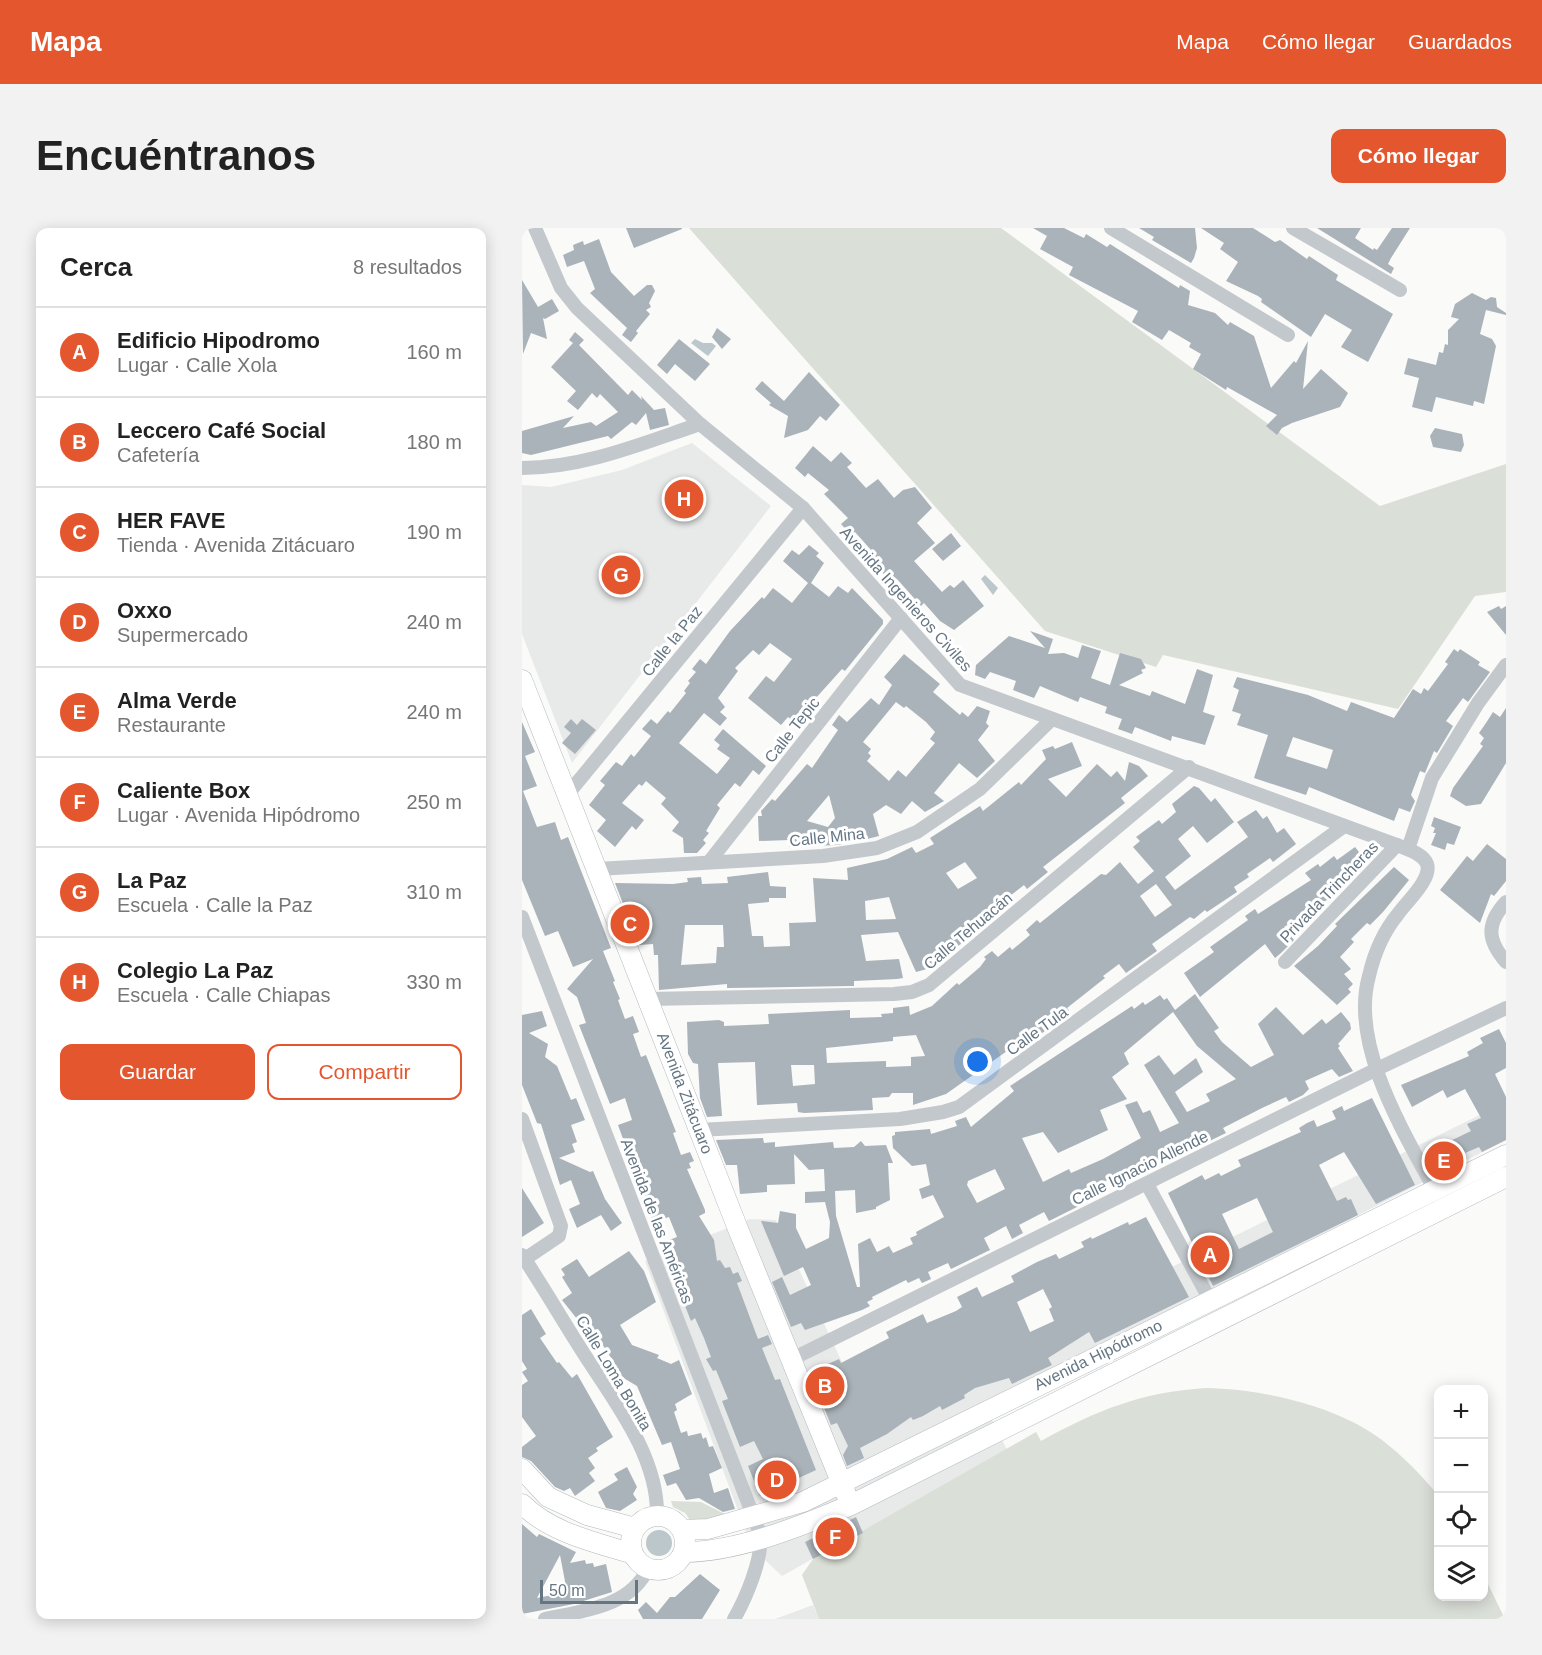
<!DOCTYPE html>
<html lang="es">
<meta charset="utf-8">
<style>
body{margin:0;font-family:Helvetica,sans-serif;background:#f2f2f2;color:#222}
.controls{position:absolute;right:18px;bottom:18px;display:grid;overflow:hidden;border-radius:12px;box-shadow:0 3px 15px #0003}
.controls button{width:54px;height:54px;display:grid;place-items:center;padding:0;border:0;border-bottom:2px solid #e0e0e0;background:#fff;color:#222;font:30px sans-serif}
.scale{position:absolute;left:18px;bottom:15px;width:98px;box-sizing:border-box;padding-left:6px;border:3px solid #657683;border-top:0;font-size:16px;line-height:21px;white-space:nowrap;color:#657683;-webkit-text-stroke:4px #fff;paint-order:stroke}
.you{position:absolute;left:456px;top:834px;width:21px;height:21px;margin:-15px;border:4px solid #fff;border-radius:50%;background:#1a73e8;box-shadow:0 0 0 9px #1a73e833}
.badge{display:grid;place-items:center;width:39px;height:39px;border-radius:50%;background:#e4572e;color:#fff;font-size:20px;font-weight:700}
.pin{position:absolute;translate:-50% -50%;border:3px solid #fff;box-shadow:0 2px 6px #0006}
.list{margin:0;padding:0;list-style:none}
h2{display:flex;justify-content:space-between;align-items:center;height:78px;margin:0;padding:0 24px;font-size:26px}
h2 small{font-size:20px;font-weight:400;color:#767676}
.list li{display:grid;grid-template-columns:39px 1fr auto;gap:18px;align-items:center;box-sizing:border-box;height:90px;padding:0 24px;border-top:2px solid #e0e0e0}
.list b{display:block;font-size:22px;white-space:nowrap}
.list p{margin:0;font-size:20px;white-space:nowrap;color:#767676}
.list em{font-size:20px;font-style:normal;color:#767676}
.actions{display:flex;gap:12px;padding:18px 24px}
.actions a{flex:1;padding:14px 0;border:2px solid #e4572e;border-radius:12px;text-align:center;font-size:21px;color:#e4572e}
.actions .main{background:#e4572e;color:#fff}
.icon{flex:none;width:33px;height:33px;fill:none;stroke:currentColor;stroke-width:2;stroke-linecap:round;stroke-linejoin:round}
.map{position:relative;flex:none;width:984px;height:1391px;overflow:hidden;border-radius:12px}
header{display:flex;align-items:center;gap:36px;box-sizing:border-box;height:84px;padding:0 30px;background:#e4572e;color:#fff}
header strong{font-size:28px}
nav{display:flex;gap:33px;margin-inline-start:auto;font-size:21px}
.intro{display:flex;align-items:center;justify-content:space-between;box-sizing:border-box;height:144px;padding:0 36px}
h1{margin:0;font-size:42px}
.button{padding:15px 27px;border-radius:12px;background:#e4572e;color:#fff;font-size:21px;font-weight:700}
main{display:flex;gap:36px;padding:0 36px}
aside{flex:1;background:#fff;border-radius:12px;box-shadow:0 3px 15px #0003}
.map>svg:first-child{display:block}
.built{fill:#e8e9e9}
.green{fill:#dadfd7}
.water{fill:#bbc7cb}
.building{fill:#aab3b9;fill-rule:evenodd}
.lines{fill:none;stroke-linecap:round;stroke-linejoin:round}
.secondary-casing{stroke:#b3babf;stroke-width:21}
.street{stroke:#c3c8cc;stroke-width:14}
.secondary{stroke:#fff;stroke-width:20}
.labels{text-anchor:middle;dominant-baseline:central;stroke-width:6;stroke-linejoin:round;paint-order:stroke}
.street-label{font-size:16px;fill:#657683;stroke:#fff}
</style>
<header>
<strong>Mapa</strong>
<nav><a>Mapa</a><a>Cómo llegar</a><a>Guardados</a></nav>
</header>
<div class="intro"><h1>Encuéntranos</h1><a class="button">Cómo llegar</a></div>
<main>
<aside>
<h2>Cerca<small>8 resultados</small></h2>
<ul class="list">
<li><span class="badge">A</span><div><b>Edificio Hipodromo</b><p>Lugar · Calle Xola</p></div><em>160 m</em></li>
<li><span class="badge">B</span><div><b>Leccero Café Social</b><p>Cafetería</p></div><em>180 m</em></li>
<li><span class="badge">C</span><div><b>HER FAVE</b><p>Tienda · Avenida Zitácuaro</p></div><em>190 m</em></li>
<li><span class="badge">D</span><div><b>Oxxo</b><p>Supermercado</p></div><em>240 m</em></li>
<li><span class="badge">E</span><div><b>Alma Verde</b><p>Restaurante</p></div><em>240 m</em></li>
<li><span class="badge">F</span><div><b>Caliente Box</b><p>Lugar · Avenida Hipódromo</p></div><em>250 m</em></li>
<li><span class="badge">G</span><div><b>La Paz</b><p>Escuela · Calle la Paz</p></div><em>310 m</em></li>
<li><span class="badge">H</span><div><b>Colegio La Paz</b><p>Escuela · Calle Chiapas</p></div><em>330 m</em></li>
</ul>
<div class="actions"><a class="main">Guardar</a><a>Compartir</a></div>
</aside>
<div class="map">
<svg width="984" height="1391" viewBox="0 0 984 1391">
<rect width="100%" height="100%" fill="#fafaf8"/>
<g class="built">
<polygon points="170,215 249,278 50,535 0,406 0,257 29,259 100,242"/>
<polygon points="984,874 984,912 463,1177 485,1222 260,1348 230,1320 123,1033 228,991 254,992 344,1186 660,1034"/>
<polygon points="291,1377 297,1391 253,1391"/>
</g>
<g class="green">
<polygon points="167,0 479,0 858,278 984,236 984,364 953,368 876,481 641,427 634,439 523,403"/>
<path d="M684,1160C739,1161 814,1177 860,1212C881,1228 899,1247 916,1267V1368H962V1348L983,1391H297L280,1347L291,1331L514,1204L519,1213C575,1182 620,1164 684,1160Z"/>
<polygon points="149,1273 179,1274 207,1288 221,1289 168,1292 163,1285 151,1279"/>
</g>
<g class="water">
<polygon points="173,111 181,115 190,115 194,118 186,128 169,115"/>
<polygon points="463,347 476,360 471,367 459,351"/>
<circle cx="137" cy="1315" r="13"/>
</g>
<g class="building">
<polygon points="104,0 160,0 160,1 112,20"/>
<polygon points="511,0 542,0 562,10 564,6 585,19 588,16 657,60 658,57 668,63 666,77 693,85 706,97 708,94 732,108 749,160 772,133 774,135 786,113 781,161 799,141 826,165 818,179 770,195 760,200 755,207 744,198 755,187 705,159 704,162 671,141 679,126 667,119 669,115 647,102 640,112 610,94 616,83 547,47 551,39 518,21 525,8"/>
<polygon points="617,0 673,0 675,20 672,30 669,35 630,12 632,9"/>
<polygon points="679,0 731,0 753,14 758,12 785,31 787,28 816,47 814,52 871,86 846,134 819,119 830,102 803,86 789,109 739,74 740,71 736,68 704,53 716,34 698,21 702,15"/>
<polygon points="795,0 839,0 833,10 851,22 852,20 855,22 870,0 888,0 869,30 866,36 872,40 869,46"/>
<polygon points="77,11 89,44 112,68 125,57 130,57 133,63 127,75 129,79 124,82 128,86 114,103 116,105 109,114 100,107 105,100 68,65 73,61 62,33 45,39 41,27 52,22 51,17 61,13 62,17"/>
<polygon points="0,52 16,79 30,71 37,83 23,91 21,90 25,111 9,105 1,126"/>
<polygon points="950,65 964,72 969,69 974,70 975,79 984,85 984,87 964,82 958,106 970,111 974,118 962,176 952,173 951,178 914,169 910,184 890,179 897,150 882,146 886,130 914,137 917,124 921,125 923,116 926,117 926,102 937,91 929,89 933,76"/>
<polygon points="195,100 209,111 200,121 190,109"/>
<polygon points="53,104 62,112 57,117 106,167 110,162 120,172 119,168 132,182 143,180 147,197 128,202 124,185 114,197 110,194 89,211 86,208 9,227 0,225 0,203 52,188 41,200 69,194 74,198 96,184 78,166 75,170 70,165 56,182 45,173 54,163 29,139 51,115 47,112"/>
<polygon points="157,111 188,136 173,153 153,136 145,146 135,137"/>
<polygon points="287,144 318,177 304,193 298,188 286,202 262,210 266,188 247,177 249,175 233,161 240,153 262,173"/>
<polygon points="913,200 940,206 942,217 939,224 911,219 908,208"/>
<polygon points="291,218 309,234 319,224 330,235 325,239 344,260 356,251 372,270 381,262 393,259 410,280 395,295 413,315 392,333 420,364 428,357 432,360 441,352 462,378 432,402 418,393 402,375 399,378 375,351 370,349 366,352 349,329 349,322 333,304 329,307 319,296 326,290 302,266 307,262 286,245 283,249 273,240"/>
<polygon points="429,305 439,318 421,333 410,321"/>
<polygon points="287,317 297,325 294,328 302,335 289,355 307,369 316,358 326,365 330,360 361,392 361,396 323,443 320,441 293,471 298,474 278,499 266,489 259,497 226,470 244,448 252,454 270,431 248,415 237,427 231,422 213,440 216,443 196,470 203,479 198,484 205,490 198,498 182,485 157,515 195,546 208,530 195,521 198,517 192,512 201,501 244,538 237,547 231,542 218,559 213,555 195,577 198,580 184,603 187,605 181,612 184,615 175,625 162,625 161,610 150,603 157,594 139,576 144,570 124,553 120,558 117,556 100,575 122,592 114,602 110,598 93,619 75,603 84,592 67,577 83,557 78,553 94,534 100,538 109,526 112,529 129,508 120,501 129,491 135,496 146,483 148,485 164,465 162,463 168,455 166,453 174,444 170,441 178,431 184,436 208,403 240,369 242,371 251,360 270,375 286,355 261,333 270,322 277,327"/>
<polygon points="977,378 979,381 984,378 984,407 965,384"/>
<polygon points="508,403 531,411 526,426 542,425 556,430 560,417 579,423 569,450 588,457 598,425 619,431 624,440 619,442 621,445 597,457 628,468 630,463 663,476 675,441 691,447 681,484 693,488 683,517 650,508 649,513 613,499 610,506 596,501 600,491 583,485 585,479 558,469 556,474 518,458 512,470 491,462 494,453 468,444 463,451 453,447 454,437 487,408 523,420"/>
<path d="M932,421L936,424L938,421L958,434L956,437L968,444L946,474L941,470L924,493L931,498L915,525L912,523L903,545L898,543L889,567L893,573L888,584L877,580L872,593L787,559L784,567L732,550L746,507L715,497L719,486L710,483L717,462L711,459L715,449L786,467L825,483L829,474L872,490L891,461L899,466L902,460L906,463L926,436L923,434ZM771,509L811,522L805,541L764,528Z"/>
<path d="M382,426L418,456L411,464L438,487L440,484L446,489L455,478L468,483L464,495L467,498L456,512L473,533L455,550L437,535L412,565L422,573L403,584L390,573L379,586L364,577L351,586L357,608L345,611L344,606L319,612L320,616L315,617L267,619V612L237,613L236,588H240L239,583L250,571L253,573L285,536L290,540L316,502L310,497L317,487L325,494L349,470L357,477L370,457L362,449ZM374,474L382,480L384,478L404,494L413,504L408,511L413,515L384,549L376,542L367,553L345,533L349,528L346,525L349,521L341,514ZM307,567L313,590L306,599L285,593Z"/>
<polygon points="984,480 984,535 959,576 944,578 928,568 931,560 961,518 958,516 962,510 957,505 964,495 971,484 978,489"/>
<polygon points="49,491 55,497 60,491 74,502 53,526 40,515 49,505 42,499"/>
<polygon points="0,494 13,524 3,528 15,558 1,563 15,599 33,594 39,612 46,609 89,720 81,723 93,753 91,754 98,771 96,772 103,791 111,788 117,804 111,806 119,829 124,827 154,904 151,905 159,927 168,924 172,933 167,935 169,940 165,941 183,982 183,985 177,988 192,1012 195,1033 198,1032 203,1040 208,1039 211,1046 216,1044 220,1053 215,1055 236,1111 246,1107 250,1116 240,1120 253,1152 258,1151 294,1242 238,1268 226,1238 241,1231 232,1213 218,1219 200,1173 206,1171 194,1142 191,1143 184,1131 189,1129 182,1110 173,1090 169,1093 144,1030 146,1029 142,1014 155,1009 147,989 131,994 96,897 110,892 103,870 88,876 57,797 64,795 55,769 45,761 71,731 51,739 36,703 23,708 0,652"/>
<path d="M550,514L560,538L526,551L544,569L575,536L589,549L595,543L603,553L607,534L617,538L626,548L599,570L603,575L521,639L526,644L505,661L502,657L493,664L477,677L479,680L451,707L405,741L394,744L376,704L339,707L344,733L377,731L381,750L375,751L332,753V758H329L205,760V756L137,762L136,727H132L131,716L117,717L93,655L151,656L166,654L165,650L179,649L180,656L206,655L205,649L246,644L248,658L264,659V670H247V674L226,676L230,708H241L242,719L268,718L267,695L294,694L291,650L326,652L325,640L365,631L390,619L394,625L412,616L408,610L458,578L461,583L497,554L499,557L524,531L520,522L531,518L533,521ZM443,634L455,650L436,661L424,645ZM367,669L374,691L344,692L343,673ZM163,697H201L202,719H195L194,735L159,737Z"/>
<path d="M672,558L677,560L689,574L693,570L712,594L685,615L671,598L656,611L669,628L643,649L653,662L726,609L715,594L734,582L741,591L745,588L755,605L762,600L774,616L751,634L748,630L725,646L727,649L712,659L715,664L685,684L683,682L672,691L668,689L630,716L635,723L604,745L597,736L581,748L583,750L545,780L548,784L499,821L495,816L424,866L391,877V865H370L367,869L350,870L351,882L282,885L276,884L275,875L235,877L233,834L196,835L200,888L185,889L178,870L176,836L171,835L166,826L165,794L197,792L202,794V798L247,796L246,786L328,782V790L360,789L359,786L371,785V780L387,778L388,787L410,778L435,755L437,757L458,739L464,731L462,729L470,723L476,729L488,719L490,722L508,707L504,702L515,692L518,695L579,646L584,647L598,634L616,656L632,643L611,619L618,613L614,609L637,592L640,596L654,584L650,576ZM634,656L650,677L633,689L618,668ZM394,807L403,828L389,829V838L364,839V833L305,835L304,820L371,813V809ZM269,837H292L293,856L271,858Z"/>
<polygon points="912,589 939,599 932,617 925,615 923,622 909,617 914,605 911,605 913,600 909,598"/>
<polygon points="965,616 984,631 984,653 972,668 969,666 958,695 918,662 945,628 951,633"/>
<polygon points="833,619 845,634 812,658 816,665 762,699 772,712 759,725 753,730 743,716 678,769 662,745 692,724 688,719 726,692 723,688 733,681 736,686 789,652 783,645 796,636 798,639 812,628 815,632"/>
<polygon points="872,639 887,652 861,684 848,697 845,695 829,711 832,714 818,729 829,741 822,746 831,756 826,761 829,764 815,777 772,738 796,718 815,698 813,696"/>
<path d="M673,766L697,800L692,803L700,814L729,839L752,827L736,796L754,779L781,807L800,791L804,796L819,784L828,795L829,801L816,816L818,818L816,820L831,843L817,849L810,841L783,853L787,861L781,867L767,874L764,869L740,880L701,900L704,905L669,922L665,914L644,924L645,927L641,931L625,935L626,937L598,951L596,946L553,971L557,978L527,993L522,984L497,997L501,1005L490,1011L484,998L462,1010L468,1022L429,1041L426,1035L406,1044L409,1051L400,1055L397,1050L386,1055L384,1052L350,1069L351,1071L345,1074L348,1078L340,1082L283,1102L279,1095L269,1099L250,1054L260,1049L268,1067L289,1057L281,1039L262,1048L239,993L256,995L258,983L274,986V1000L284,1021L307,1010L308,994L303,974L283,975V964L303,963L302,941L287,942L272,926L273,956L245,957V964L218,966L215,937H204L194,912L241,910L242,915L253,914V919L311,914L312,920L332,919L339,913L343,918L364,917L371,935H366L368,972L354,979V981L334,985L333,962L313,963L314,988L335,1059H338L336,1016L348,1010L355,1024L367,1018L371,1025L391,1016L388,1010L395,1007L394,1004L422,989L411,967L400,971L397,961L408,957L404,936L390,938L371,920L370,908L373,907V904L408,901L409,906L435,898L433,893L444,889L449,899L492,863L488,858L610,778L612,781L621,774L623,777L638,767L642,772L645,770L653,782ZM651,784L675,818L714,851L684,866L688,873L665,884L653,864L681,844L674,830L652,847L637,827L622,837L657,895L638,904L628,882L621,885L615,873L603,877L619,910L581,931L549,945L547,941L521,954L500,910L521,904L536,925L586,902L578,882L605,871L590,849L607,836L602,825ZM473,941L483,961L455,975L445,957L446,953Z"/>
<polygon points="20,783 25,798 7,805 26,816 23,829 35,838 49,872 54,870 63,892 49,897 55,914 50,916 53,924 37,930 68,944 71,943 83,971 100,995 89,1003 79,987 55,1000 47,981 58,976 49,952 38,957 19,896 15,895 0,857 0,787"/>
<polygon points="977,801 984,815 984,840 973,846 984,869 984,912 960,924 957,919 927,932 920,917 949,903 945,896 959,890 943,861 925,870 921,862 890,879 879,857 947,828 945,824 961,815 958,810"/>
<path d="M850,870L893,957L854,976L822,924L797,937L815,973L824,969L826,972L829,971L836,987L691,1058L646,965L680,947L683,952L697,945L699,948L719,938L716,932L779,904L777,900L785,895L792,892L795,899L814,891L810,883L820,878L822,883ZM735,970L751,1004L717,1021L700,986Z"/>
<polygon points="0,960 22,995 0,1009"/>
<path d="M624,989L667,1069L573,1115L567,1104L526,1130L530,1137L490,1156L487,1150L453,1160L442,1167L443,1170L420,1182L418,1178L401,1188L391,1192L389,1189L365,1206L338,1220L342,1230L325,1238L321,1227L326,1218L315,1195L309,1197L291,1152L309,1142L306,1136L317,1131L319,1135L367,1110L364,1104L401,1086L405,1095L434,1083L440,1079L435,1069L455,1059L460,1069L492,1054L489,1048L515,1034L534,1026L537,1031L562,1019L559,1014L569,1009L570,1011L606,994L607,997ZM521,1061L530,1079L527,1081L532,1093L508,1104L495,1074Z"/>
<polygon points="107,1023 122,1043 134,1074 98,1097 110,1117 137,1127 135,1130 149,1136 157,1132 170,1166 153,1176 155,1182 152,1184 159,1205 165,1203 166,1208 179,1205 181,1211 184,1209 187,1219 191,1218 200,1240 187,1246 192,1265 206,1260 213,1281 201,1284 177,1270 164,1272 154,1255 145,1258 141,1247 158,1241 149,1214 140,1217 115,1158 83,1139 91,1133 75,1108 71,1111 40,1072 50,1065 40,1049 43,1047 39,1041 55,1031 67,1049"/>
<polygon points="9,1081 24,1106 18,1110 35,1135 37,1134 50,1150 55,1146 91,1209 74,1220 76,1223 66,1230 73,1240 67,1245 73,1253 53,1268 48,1260 42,1263 33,1259 9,1233 0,1229 0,1219 14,1208 0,1189 0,1157 6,1153 0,1144 5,1141 0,1133 0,1087"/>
<polygon points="105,1239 115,1259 111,1266 115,1272 98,1283 84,1280 76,1264 96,1252 92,1246"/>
<polygon points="334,1289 341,1305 291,1331 283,1314"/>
<path d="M0,1296L15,1309L17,1306L54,1324L48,1335L63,1332L64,1336L71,1335L72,1339L84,1336L90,1364L52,1376L0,1386ZM38,1327L45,1364L15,1370Z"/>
<polygon points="178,1346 198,1362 180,1391 121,1391 116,1382 124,1374 135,1385 148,1369 153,1369"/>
</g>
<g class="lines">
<g class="secondary-casing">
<g id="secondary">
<polyline points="0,452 216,1001 324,1266"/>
<polyline points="0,1241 26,1269 65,1287 113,1300"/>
<path d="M0,1276C29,1305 73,1314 111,1326"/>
<circle cx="136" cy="1315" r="27"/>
<polyline points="160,1302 186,1301 281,1274 984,927"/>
<path d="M162,1324C215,1324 280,1298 329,1277L984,949"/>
</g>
</g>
<g class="street">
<path d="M13,0L39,60L55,80L178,196L281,280L438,457L875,617C884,621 901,625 905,636C907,642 904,649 901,654C895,665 884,675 876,686C862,703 852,726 847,748C827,819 885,909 917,970"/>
<polyline points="589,0 766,107"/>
<polyline points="771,0 878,62"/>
<path d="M0,240C62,240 121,215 178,196"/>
<polyline points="45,567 281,280"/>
<polyline points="886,621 910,550 956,475 984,437"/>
<polyline points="187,634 379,390"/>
<polyline points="75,641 301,628 355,620 395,604 458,561 530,491"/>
<path d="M984,674C964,696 965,712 984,734"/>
<path d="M0,689L232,1290C234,1296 237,1302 238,1308C241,1331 223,1372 212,1391"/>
<polyline points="763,734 875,617"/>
<polyline points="126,771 372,766 390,764 407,757 667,539"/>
<polyline points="0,891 39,998 37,1008 0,1033"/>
<polyline points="177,902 378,891 421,884 437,879 822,598"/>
<polyline points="625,956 688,1072"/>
<path d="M0,1027C20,1057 38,1088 57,1118C88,1168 136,1225 135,1287"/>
<polyline points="268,1132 855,841 984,780"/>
<path d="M23,1391C60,1383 109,1379 126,1340"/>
</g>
<use href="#secondary" class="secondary"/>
</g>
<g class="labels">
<g class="street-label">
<text transform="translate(384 371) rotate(48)">Avenida Ingenieros Civiles</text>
<text transform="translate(150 413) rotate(-51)">Calle la Paz</text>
<text transform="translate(270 502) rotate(-52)">Calle Tepic</text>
<text transform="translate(305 609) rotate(-6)">Calle Mina</text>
<text transform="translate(807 664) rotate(-46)">Privada Trincheras</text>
<text transform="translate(446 703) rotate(-40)">Calle Tehuacán</text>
<text transform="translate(515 803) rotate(-36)">Calle Tula</text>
<text transform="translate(163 865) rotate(69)">Avenida Zitácuaro</text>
<text transform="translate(618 940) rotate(-26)">Calle Ignacio Allende</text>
<text transform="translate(135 993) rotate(69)">Avenida de las Américas</text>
<text transform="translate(576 1127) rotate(-26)">Avenida Hipódromo</text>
<text transform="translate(92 1145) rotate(59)">Calle Loma Bonita</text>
</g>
</g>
</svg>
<div class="controls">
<button>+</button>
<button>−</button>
<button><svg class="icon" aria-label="locate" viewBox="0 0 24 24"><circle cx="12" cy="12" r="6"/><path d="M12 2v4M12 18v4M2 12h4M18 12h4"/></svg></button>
<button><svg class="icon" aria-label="layers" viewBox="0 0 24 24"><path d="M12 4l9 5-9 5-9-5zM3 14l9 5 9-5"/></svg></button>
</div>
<div class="scale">50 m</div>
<div class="you"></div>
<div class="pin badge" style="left:688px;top:1027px">A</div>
<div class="pin badge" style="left:303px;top:1158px">B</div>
<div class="pin badge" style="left:108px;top:696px">C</div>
<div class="pin badge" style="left:255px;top:1252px">D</div>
<div class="pin badge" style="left:922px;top:933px">E</div>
<div class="pin badge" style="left:313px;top:1309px">F</div>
<div class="pin badge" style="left:99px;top:347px">G</div>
<div class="pin badge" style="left:162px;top:271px">H</div>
</div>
</main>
